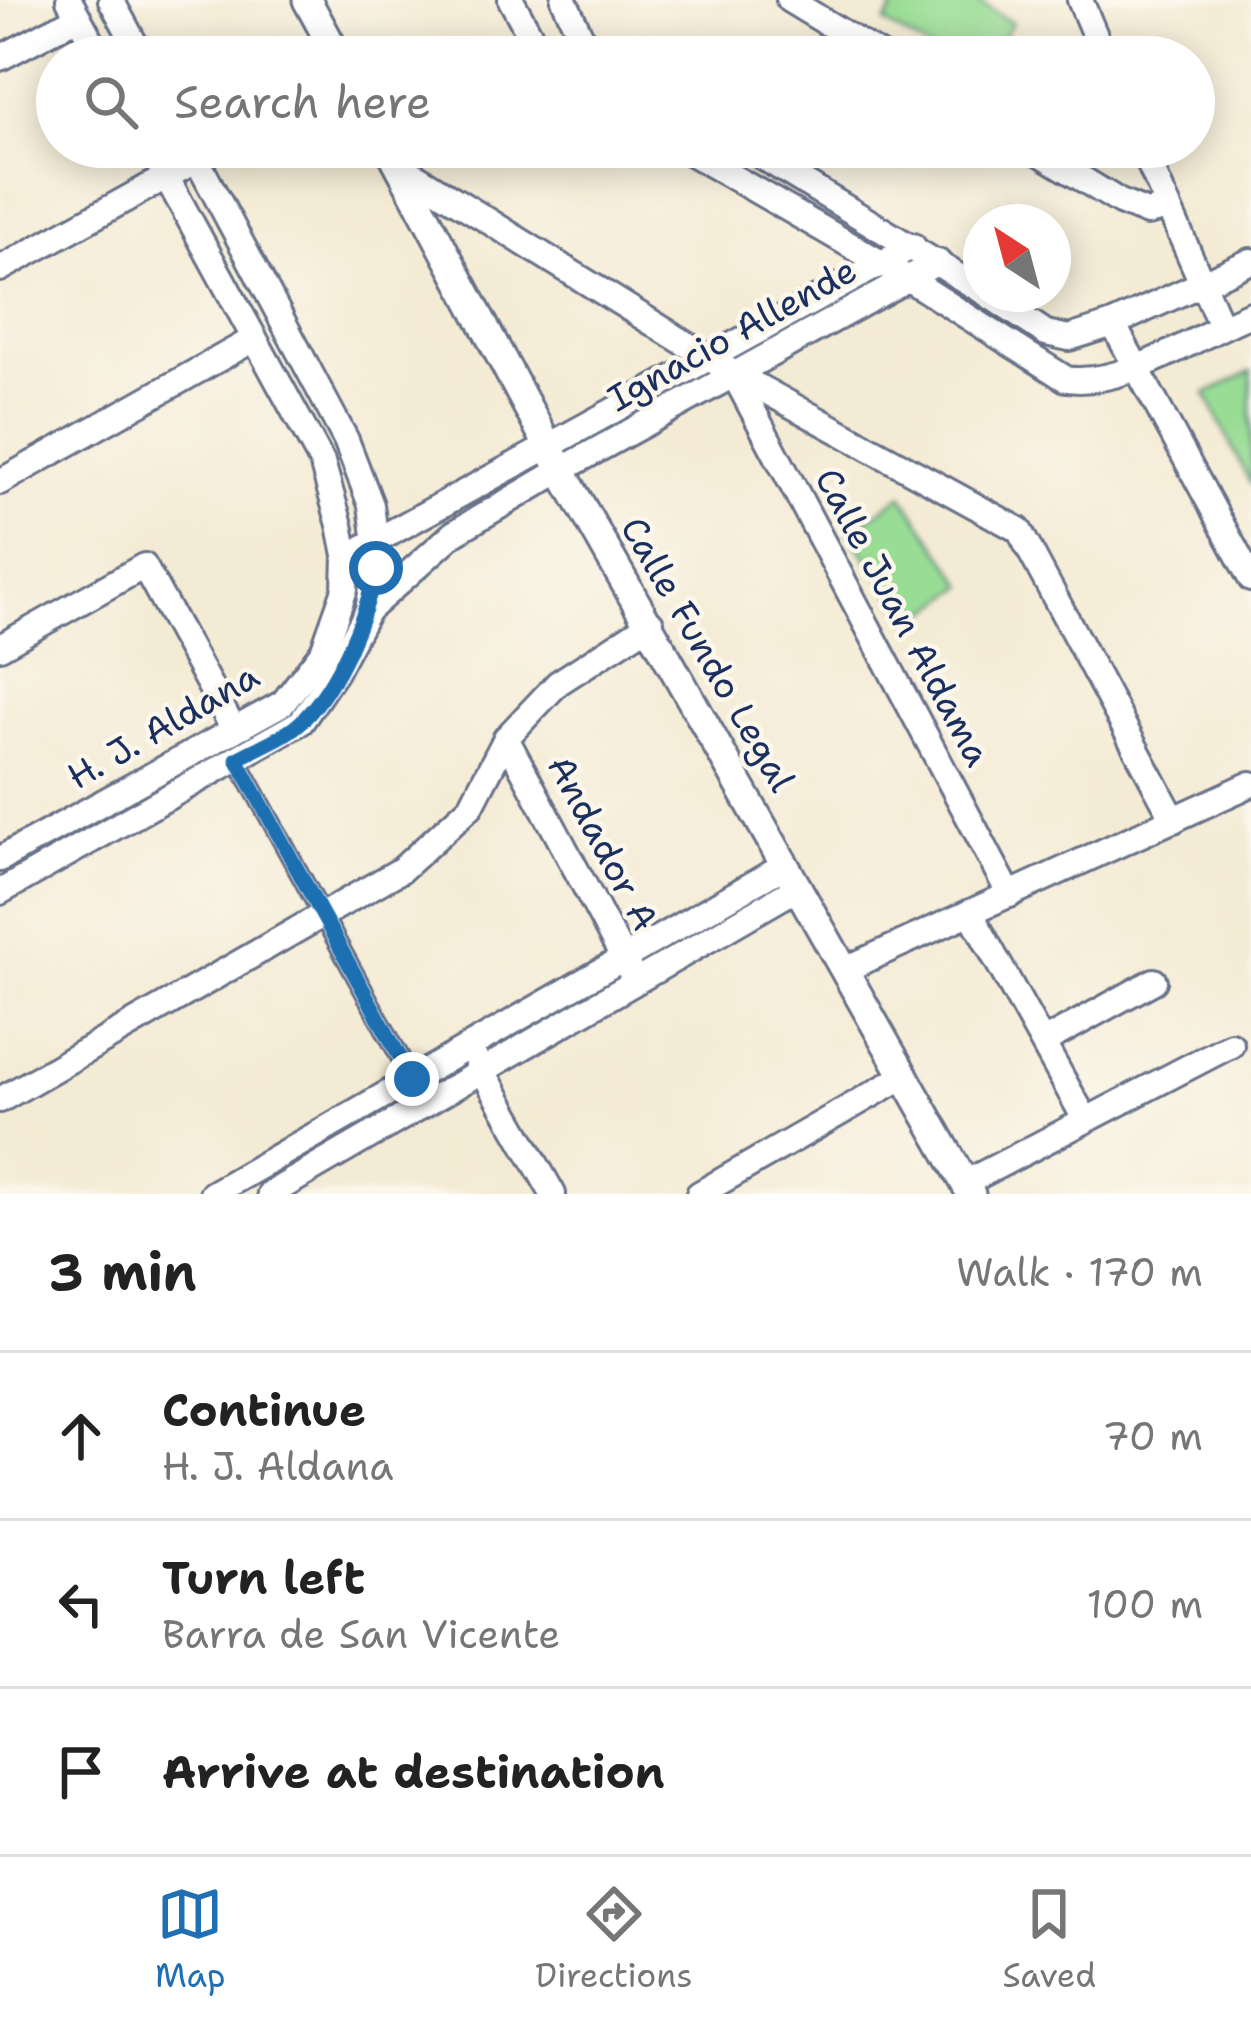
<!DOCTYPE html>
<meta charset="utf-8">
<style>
body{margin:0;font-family:"Shantell Sans",sans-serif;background:#f6f6f6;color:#222}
.compass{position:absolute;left:963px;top:204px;width:108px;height:108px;border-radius:50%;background:#fff;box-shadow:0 6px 30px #0003;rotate:324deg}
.stop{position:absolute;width:36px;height:36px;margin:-27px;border:9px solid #1f6fb2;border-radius:50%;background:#fff}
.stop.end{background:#1f6fb2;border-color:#fff;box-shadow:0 3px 12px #0008}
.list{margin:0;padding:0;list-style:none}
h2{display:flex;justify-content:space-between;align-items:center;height:156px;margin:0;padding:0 48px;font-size:51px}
h2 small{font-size:39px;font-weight:400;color:#767676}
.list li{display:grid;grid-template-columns:78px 1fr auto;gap:36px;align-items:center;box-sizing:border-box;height:168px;padding:0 48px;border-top:3px solid #e0e0e0}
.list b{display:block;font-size:45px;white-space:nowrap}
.list p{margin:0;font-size:39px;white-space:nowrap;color:#767676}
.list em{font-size:39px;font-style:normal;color:#767676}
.icon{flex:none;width:66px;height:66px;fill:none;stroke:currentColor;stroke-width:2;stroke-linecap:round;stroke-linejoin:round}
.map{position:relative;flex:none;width:1251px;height:1194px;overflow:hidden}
.search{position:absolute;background:#fff;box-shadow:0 6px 30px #0003;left:36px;right:36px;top:36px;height:132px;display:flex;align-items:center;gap:30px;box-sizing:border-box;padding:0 42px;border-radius:66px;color:#767676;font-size:45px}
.sheet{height:660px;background:#fff}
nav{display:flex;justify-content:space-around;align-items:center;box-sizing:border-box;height:168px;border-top:3px solid #e0e0e0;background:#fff;font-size:33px;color:#767676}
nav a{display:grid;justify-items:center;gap:6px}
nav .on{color:#1f6fb2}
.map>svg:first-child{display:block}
.green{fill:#99dd95;stroke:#5a867a;stroke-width:3}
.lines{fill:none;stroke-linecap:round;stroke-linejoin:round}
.pedestrian-casing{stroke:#677187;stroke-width:22}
.minor-casing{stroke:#677187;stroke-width:30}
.tertiary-casing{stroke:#677187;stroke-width:33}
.pedestrian{stroke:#fff;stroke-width:16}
.minor{stroke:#fff;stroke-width:24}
.tertiary{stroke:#fff;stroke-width:27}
.route{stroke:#1f6fb2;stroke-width:15}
.labels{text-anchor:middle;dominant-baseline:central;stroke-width:9;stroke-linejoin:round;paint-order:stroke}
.street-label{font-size:36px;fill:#1b2f5e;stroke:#fbf7ec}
</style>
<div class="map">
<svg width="1251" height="1194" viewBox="0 0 1251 1194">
<rect width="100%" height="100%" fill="#fbf7ec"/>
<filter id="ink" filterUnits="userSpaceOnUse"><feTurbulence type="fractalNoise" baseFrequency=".00833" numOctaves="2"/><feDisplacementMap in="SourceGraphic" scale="24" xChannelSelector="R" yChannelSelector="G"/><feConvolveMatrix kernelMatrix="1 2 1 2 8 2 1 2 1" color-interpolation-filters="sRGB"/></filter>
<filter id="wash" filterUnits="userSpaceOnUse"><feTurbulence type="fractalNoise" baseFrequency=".004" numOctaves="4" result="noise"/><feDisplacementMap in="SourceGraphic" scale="48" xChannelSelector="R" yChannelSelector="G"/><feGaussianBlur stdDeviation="2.7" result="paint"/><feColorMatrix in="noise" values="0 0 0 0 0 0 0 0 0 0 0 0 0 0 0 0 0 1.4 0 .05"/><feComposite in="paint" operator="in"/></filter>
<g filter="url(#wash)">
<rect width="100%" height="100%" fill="#f4ebd4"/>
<g class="green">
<polygon points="899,0 974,0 1012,23 991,57 941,57 885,23"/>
<polygon points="1251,371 1251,485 1206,394"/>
<polygon points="902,495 965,586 912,623 849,532"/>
</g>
</g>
<g filter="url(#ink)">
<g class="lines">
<g class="pedestrian-casing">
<polyline id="pedestrian" points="237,759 412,1079"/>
</g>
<g class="minor-casing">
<g id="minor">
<polyline points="69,0 100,57"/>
<polyline points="111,0 142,57"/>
<polyline points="511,0 542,57"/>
<polyline points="564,0 587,50 596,57"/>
<polyline points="789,0 883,57"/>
<polyline points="1080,0 1104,57"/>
<polyline points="0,58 78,17"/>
<path d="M681,147L907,278L1066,379C1124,388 1197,335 1251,314"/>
<polyline points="746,147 981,290"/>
<polyline points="1030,147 1120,202 1147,213 1168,208"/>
<polyline points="1142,147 1221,326"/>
<polyline points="400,166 733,373 1019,530 1174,820"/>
<polyline points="0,269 220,147"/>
<polyline points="987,294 1046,333 1069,338 1113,324 1251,261"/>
<polyline points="1113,324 1251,579"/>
<polyline points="733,373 1010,895"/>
<polyline points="0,482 254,339"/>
<polyline points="363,548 913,246"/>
<polyline points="368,610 454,533 561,470 938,262"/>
<polyline points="0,647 144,566 234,730"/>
<polyline points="506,738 629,969"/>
<polyline points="0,859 283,703 323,651 345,589 346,555 340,525 322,462 150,147"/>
<polyline points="0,892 301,722 335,672 368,610 376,567 376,543 371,505 346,440 190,147"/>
<polyline points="970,912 1085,1119"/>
<polyline points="846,969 1251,784"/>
<polyline points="1043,1042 1154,981"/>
<polyline points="477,1061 553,1194"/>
<polyline points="0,1100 401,870 471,806 506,738 558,683 651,623"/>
<polyline points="965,1183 1231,1045"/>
<polyline points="212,1194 786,865"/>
<polyline points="270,1194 799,887"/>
<polyline points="699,1194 904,1076"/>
</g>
</g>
<g class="tertiary-casing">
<g id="tertiary">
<polyline points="307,0 338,57"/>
<polyline points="389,147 561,470 971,1194"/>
</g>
</g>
<use href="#pedestrian" class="pedestrian"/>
<use href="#minor" class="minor"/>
<use href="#tertiary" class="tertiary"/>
</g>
</g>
<g class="lines" filter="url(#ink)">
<path class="route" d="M376,568C366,617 339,683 303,720C287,737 257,747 237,759L412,1079"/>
</g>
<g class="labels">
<g class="street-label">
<text transform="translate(732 334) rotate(-29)">Ignacio Allende</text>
<text transform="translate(903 617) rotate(62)">Calle Juan Aldama</text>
<text transform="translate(708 654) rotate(60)">Calle Fundo Legal</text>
<text transform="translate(163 726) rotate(-30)">H. J. Aldana</text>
<text transform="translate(603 843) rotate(62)">Andador A</text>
</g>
</g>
</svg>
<svg class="compass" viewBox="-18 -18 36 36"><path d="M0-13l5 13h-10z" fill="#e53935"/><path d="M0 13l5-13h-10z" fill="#767676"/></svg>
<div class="stop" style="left:376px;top:568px"></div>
<div class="stop end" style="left:412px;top:1079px"></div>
<div class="search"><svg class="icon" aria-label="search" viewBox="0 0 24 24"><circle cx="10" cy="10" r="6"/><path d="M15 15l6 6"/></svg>Search here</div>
</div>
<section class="sheet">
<h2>3 min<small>Walk · 170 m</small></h2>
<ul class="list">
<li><svg class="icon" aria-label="ahead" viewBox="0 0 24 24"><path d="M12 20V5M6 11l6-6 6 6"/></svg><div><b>Continue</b><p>H. J. Aldana</p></div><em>70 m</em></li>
<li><svg class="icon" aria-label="left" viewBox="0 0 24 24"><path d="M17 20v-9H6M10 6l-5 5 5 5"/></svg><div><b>Turn left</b><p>Barra de San Vicente</p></div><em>100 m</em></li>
<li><svg class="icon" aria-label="arrive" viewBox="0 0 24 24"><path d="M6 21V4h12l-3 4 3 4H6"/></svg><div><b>Arrive at destination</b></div></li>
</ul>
</section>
<nav>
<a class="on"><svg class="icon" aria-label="map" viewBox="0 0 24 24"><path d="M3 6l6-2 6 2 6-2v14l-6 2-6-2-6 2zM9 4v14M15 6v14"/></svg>Map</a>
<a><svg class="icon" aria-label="directions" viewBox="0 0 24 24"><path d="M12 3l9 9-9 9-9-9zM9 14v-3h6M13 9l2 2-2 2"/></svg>Directions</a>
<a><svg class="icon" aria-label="saved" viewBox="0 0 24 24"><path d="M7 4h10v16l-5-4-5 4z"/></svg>Saved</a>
</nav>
